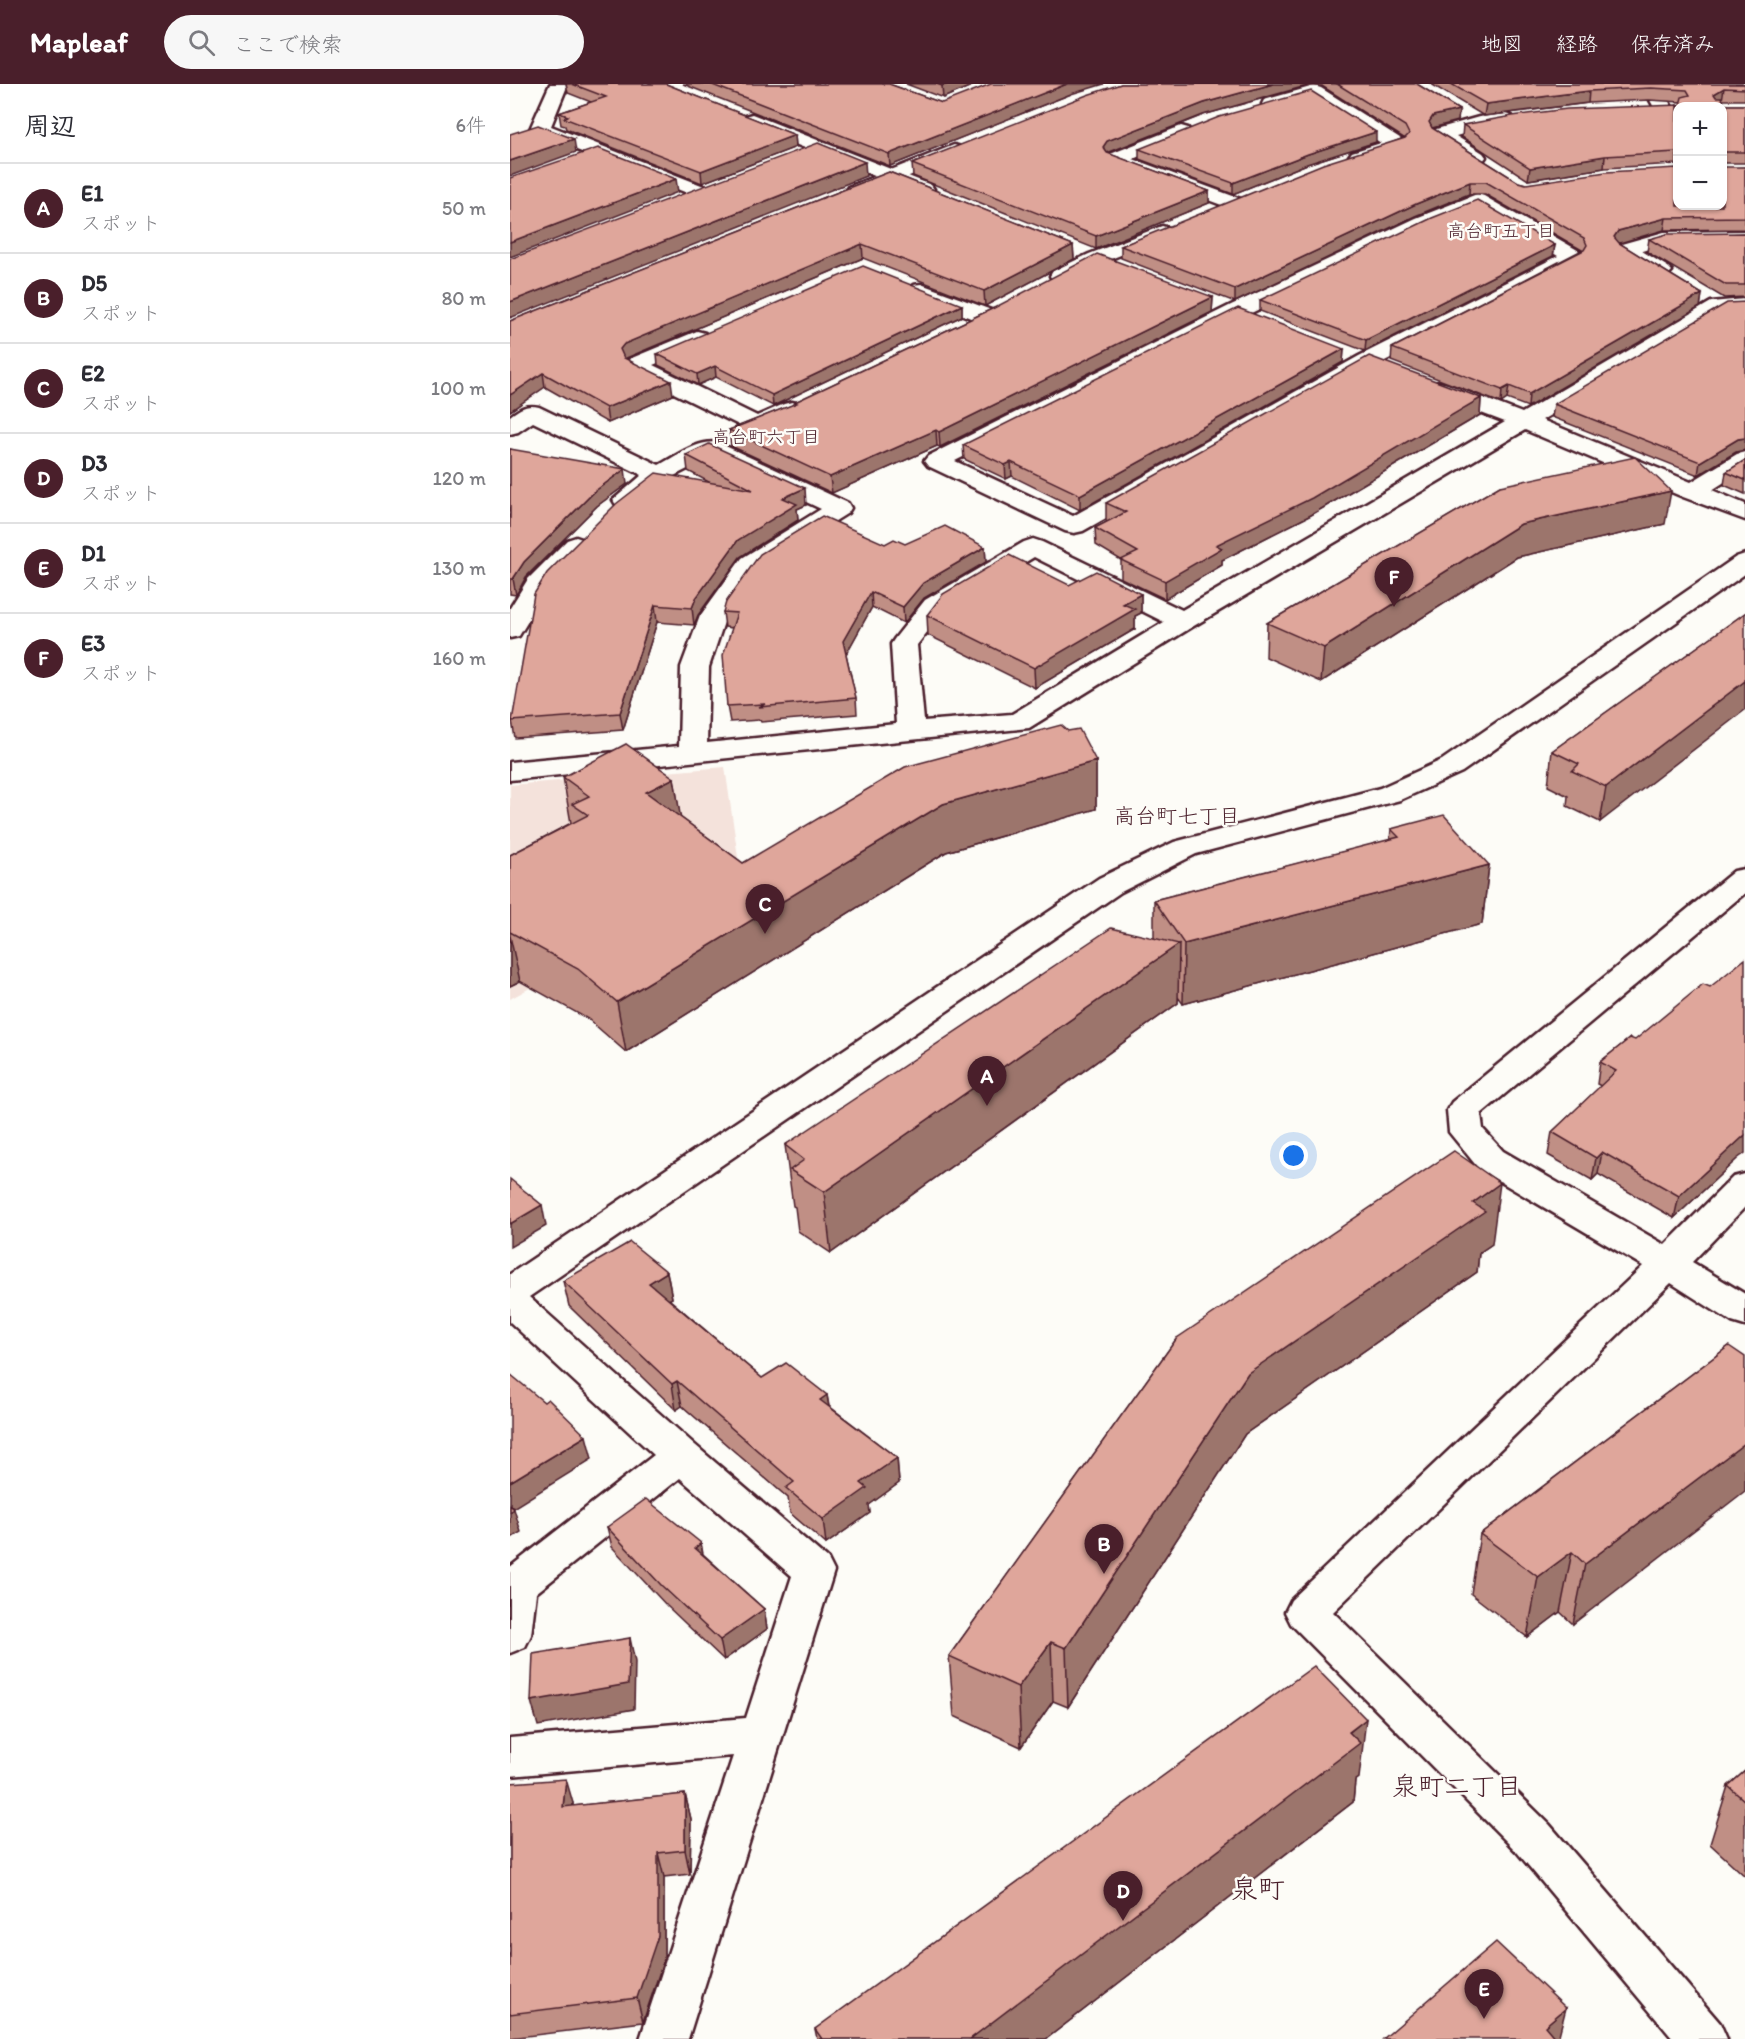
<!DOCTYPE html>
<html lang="ja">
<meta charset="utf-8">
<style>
body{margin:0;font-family:Itim,"Klee One",sans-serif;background:#f7f7f7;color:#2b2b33}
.controls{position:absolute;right:18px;top:18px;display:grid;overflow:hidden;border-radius:12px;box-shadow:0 2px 4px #0004}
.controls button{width:54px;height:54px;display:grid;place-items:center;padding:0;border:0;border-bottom:2px solid #e1e1e2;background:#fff;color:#2b2b33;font:30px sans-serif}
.you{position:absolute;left:784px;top:1072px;width:21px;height:21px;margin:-15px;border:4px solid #fff;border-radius:50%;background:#1a73e8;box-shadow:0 0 0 9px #1a73e833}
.badge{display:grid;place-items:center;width:39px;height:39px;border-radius:50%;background:#4a1f2b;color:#fff;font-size:20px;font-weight:700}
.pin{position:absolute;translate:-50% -50px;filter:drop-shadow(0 2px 3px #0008)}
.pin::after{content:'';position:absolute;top:32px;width:21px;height:18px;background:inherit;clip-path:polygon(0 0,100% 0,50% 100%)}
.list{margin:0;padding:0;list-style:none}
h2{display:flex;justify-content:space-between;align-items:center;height:78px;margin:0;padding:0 24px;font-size:26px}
h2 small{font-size:20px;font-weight:400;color:#7c7c81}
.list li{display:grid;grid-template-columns:39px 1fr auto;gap:18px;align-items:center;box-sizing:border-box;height:90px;padding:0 24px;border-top:2px solid #e1e1e2}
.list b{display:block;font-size:22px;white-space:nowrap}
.list p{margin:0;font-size:20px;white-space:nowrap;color:#7c7c81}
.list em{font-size:20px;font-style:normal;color:#7c7c81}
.icon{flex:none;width:33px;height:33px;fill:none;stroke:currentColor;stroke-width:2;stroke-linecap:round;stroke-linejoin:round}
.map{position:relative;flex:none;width:1235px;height:1955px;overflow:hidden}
header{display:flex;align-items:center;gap:36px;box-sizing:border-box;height:84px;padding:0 30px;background:#4a1f2b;color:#fff}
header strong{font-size:28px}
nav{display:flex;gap:33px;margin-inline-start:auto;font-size:21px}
.search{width:420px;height:54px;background:#f7f7f7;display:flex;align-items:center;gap:15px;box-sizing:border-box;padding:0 21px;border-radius:33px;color:#7c7c81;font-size:22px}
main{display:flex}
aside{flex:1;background:#fff}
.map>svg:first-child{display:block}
.built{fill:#f4e2db}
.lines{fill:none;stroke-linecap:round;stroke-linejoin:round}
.minor-casing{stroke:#4a1f2b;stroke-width:5}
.tertiary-casing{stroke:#4a1f2b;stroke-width:5}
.minor{fill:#fdfcf7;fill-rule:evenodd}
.tertiary{fill:#fdfcf7;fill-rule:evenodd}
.wall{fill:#c08f85;stroke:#4a1f2b;stroke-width:1.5}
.shaded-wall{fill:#9c746c;stroke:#4a1f2b;stroke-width:1.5}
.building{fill:#dfa69b;stroke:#4a1f2b;stroke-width:1.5}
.labels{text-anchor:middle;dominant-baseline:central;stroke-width:5;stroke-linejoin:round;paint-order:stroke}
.far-neighbourhood-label{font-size:18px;fill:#4a1f2b;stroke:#fdfcf7}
.neighbourhood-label{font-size:21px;fill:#4a1f2b;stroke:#fdfcf7}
.near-neighbourhood-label{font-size:26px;fill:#4a1f2b;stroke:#fdfcf7}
.near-quarter-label{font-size:27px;fill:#4a1f2b;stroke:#fdfcf7}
</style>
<header>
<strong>Mapleaf</strong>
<div class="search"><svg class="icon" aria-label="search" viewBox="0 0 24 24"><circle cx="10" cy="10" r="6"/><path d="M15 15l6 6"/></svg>ここで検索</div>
<nav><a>地図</a><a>経路</a><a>保存済み</a></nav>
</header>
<main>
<aside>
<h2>周辺<small>6件</small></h2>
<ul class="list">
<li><span class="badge">A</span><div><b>E1</b><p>スポット</p></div><em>50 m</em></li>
<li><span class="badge">B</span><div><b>D5</b><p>スポット</p></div><em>80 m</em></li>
<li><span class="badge">C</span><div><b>E2</b><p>スポット</p></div><em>100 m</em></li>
<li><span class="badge">D</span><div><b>D3</b><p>スポット</p></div><em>120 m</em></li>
<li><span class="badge">E</span><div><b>D1</b><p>スポット</p></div><em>130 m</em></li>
<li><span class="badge">F</span><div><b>E3</b><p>スポット</p></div><em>160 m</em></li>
</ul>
</aside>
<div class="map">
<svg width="1235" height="1955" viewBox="0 0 1235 1955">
<rect width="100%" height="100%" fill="#fdfcf7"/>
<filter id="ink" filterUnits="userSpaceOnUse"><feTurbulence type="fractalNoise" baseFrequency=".0167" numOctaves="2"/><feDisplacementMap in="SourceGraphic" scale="12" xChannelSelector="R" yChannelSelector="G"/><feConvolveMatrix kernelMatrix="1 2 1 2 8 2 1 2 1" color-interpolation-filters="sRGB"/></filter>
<g filter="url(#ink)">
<polygon class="built" points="215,683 230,787 0,915 0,701"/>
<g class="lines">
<g class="minor-casing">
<g id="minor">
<polygon points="40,0 58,0 41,42 199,104 202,108 199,112 185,112 23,49 20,45"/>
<polygon points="1131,0 1149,0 1162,23 1160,27 1146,27"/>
<polygon points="804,2 811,4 893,56 896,60 893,64 849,78 842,76 839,72 842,68 871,59 801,14 761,26 754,24 752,20 754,16"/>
<polygon points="242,30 421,101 424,105 421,109 407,109 235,40 233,36 235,32"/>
<polygon points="995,30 1002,32 1004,36 1002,40 970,45 946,52 973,69 976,73 973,77 959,77 920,50 923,46 969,33"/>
<polygon points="671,42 678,44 681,48 678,52 623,75 731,115 734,119 731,123 717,123 598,79 595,75 598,71"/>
<path d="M967,110L974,112L1071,168L1074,172L1071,176L865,282L573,447L564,449L555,447L418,382L414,377L418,372L721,221L906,134ZM966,124L1048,172L849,272L563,432L445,377L737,231L920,142Z"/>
<polygon points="652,142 659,144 662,148 659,152 593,178 559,197 551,198 543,197 540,192 543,187 579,170"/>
<path d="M1235,147V159L1155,160L1132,167L1158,183L1162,187L1158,191C1141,196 1122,178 1108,169L1105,165L1108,161L1154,148Z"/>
<polygon points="411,200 484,227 487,232 484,237 476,239 468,237 403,211 400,206 403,201"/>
<path d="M1235,215V229H1214L1032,336L1181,398L1227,370L1235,368V385L1202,406L1235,420V436L1173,413L1015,346L682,543L519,644L0,696V678L169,662L171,583L190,532L232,474L311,425L201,373L158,395L124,421L115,423L106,421L103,416L132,391L23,338L8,348L0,350V332C10,325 16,320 29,323L149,381C166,372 190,354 209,359L338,419L341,424L338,429L250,484L216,532L199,583L197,659L386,640L381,560L385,554L415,516L514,458L523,455L532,458L672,526L995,338L921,310L918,305L921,300L929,298L937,300L1012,329L1201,218ZM524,473L654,538L502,630L414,637L407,561L433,528Z"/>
<path d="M187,247L195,249L198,254L195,259L143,281L247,332L274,320L282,318L290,320L294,325L290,330C274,337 256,350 239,346L117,286L114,281L117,276Z"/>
<polygon points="66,453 75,456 79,461 38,504 9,552 0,554 0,524 18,495 57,456"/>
<polygon points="1235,470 1235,490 952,688 890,716 686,770 611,808 19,1213 185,1361 318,1475 324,1487 178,1955 130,1955 223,1672 0,1692 0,1654 236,1634 282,1492 170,1394 26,1509 21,1551 15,1563 0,1569 0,1483 144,1371 0,1238 0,1190 589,794 664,758 870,704 932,676 1226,473"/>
<polygon points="1235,785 1235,809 971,1030 973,1045 993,1067 1155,1161 1223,1093 1235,1090 1235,1123 1182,1178 1235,1210 1235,1242 1222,1238 1161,1199 823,1528 1039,1740 1210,1939 1217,1955 1163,1955 1007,1768 781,1540 775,1528 781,1516 1133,1182 969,1085 939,1048 937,1026 942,1018 1224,787"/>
</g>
</g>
<g class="tertiary-casing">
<polygon id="tertiary" points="444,61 451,63 454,67 451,71 352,111 338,111 335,107 338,103"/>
</g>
<use href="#minor" class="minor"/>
<use href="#tertiary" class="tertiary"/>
</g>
<g class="wall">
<polygon points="56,0 156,0 285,51 286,63 192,99 56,45 55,42 51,41 49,29 81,18 58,9"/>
<polygon points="173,0 379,0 432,19 561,10 380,82"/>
<polygon points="396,0 466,0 433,14"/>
<polygon points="611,0 907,0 949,26 948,37 922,44 1008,98 1016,100 1235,83 1235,145 1154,146 1109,159 1192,210 1190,223 1018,323 997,315 991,319 881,277 882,264 1072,166 975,110 959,110 905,132 725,218 611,174 611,162 894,54 812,2 796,2 693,31 597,69 699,107 699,119 586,165 403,92 402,80"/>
<polygon points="921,0 1235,0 1235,16 1212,16 1214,21 1235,21 1235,79 1212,79 1167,22 1167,80 1094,84 1018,96 952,53 953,41 1170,21 1171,18 1139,16 1078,19 974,32"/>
<polygon points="866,58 797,80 723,110 629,75 629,65"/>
<polygon points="379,88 563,161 564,175 475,222 353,174 116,274 163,311 98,339 35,303 0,327 0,237"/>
<polygon points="1235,149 1235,213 1214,214 1137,168 1139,155"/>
<polygon points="1045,161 1043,172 855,267 750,227 750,216"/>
<polygon points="703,213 702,228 430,363 427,362 322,409 221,362 219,346 285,320 285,318 484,224"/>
<polygon points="452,221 452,232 263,322 206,293 188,301 148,281 147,270"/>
<polygon points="834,265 833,278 570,426 502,392 496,395 454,375 453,361"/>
<polygon points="971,314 970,331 801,431 712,476 712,481 655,515 611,494 611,476 586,461 585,444 597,438 596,437 596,419"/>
<polygon points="1044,320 1226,368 1188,391 1042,333"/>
<polygon points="0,365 117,400 87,422 16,493 6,511 0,510"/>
<polygon points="176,371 296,421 287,425 288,436 230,473 188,531 184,541 147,538 113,646 5,654 2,637 199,398 178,387"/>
<polygon points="1235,376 1235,410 1214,401 1216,388"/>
<polygon points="990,402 1155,440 1007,473 811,598 756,573 757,539"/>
<polygon points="395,460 475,463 476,478 414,514 394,539 362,523 336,570 346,614 347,630 251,638 250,636 220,638 217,622 222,544 215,543 213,528"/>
<polygon points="559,501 631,510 631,529 625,532 625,545 525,604 418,551 417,531"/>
<polygon points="1235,529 1090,738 1057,722 1058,712 1038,702 1042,667"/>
<polygon points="586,677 586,725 436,768 116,968 78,935 10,897 0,902 0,771 61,739 53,693 164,694 170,733 233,779"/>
<polygon points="881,745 979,781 972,840 673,920 668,913 668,919 321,1169 288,1147 285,1123 283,1122 275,1061 644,854 644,816 880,756"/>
<polygon points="1120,954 1227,1075 1164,1134 1088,1090 1082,1096 1038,1071 1042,1048 1091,1002 1087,1000 1090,978"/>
<polygon points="982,1160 969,1169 967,1188 735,1350 558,1623 543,1617 511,1663 444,1632 439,1572 667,1254"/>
<polygon points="157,1188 162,1214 159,1215 252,1294 317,1311 319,1322 387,1374 389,1399 359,1421 360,1429 316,1460 280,1429 278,1414 172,1322 166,1326 59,1222 53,1197"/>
<polygon points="1219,1262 1063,1540 1050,1528 1017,1553 961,1510 970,1450"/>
<polygon points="97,1443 191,1459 193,1470 254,1525 257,1545 214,1576 157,1522 102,1463"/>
<polygon points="1235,1687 1235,1792 1200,1760 1218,1702"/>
<polygon points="849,1694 845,1697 843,1718 536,1955 307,1955 305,1945"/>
<polygon points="0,1699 63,1719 63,1722 175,1710 181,1735 180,1790 154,1793 154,1875 133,1938 0,1954"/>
</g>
<g class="shaded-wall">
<polygon points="438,0 466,0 433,14 432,2"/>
<polygon points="557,0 594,0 561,10 380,82 379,70"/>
<polygon points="763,0 796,0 796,2 693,31 597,69 593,63 597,57 694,19"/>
<polygon points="1214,4 1212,16 1202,22 1204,10"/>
<polygon points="1079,7 1078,19 974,32 976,20"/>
<polygon points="949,26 948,37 922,44 919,38 923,32"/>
<polygon points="866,48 866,58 797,80 723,110 723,99 798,70"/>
<polygon points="285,51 286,63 192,99 191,87"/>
<polygon points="64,55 66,68 0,92 0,77"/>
<polygon points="1095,72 1094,84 1018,96 1020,84"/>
<polygon points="355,78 356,92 0,234 0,218"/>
<polygon points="166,95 168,108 0,173 0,158"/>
<polygon points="960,98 959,110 905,132 725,218 725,205 906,120"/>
<polygon points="699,107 699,119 586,165 586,152"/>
<polygon points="1156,134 1154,146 1106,160 1104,153 1108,147"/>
<polygon points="352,160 353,174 116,274 112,280 110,265 114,260"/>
<polygon points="563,161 564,175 475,222 474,207"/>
<polygon points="1045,161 1043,172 855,267 856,256"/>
<polygon points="1192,210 1190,223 1018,323 1019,310"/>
<polygon points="703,213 702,228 430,363 429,348"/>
<polygon points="452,221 452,232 263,322 262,311"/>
<polygon points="834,265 833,278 570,426 570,411"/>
<polygon points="205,282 206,293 188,301 187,290"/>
<polygon points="33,289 35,303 0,327 0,311"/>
<polygon points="161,297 163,311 98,339 96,324"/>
<polygon points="999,302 997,315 991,319 992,306"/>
<polygon points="971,314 970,331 801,431 712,476 712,481 655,515 655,497 706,461"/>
<polygon points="426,346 427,362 322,409 320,393"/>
<polygon points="1235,354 1235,366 1226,368 1188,391 1190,378 1228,355"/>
<polygon points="501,378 502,392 496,395 495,381"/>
<polygon points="115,385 117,400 87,422 16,493 6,511 3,495 14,478 85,407"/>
<polygon points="295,404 296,421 287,425 288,436 230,473 188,531 184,541 182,524 186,514 228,456 273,414"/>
<polygon points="1161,407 1155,440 1007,473 811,598 814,564 1011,440"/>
<polygon points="475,463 476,478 414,514 394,539 393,523 413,499"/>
<polygon points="361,508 362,523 335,572 333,557"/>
<polygon points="631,510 631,529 625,532 625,545 525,604 524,584 613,520"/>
<polygon points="145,521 147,538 113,646 110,629"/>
<polygon points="1235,597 1235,626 1090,738 1096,703"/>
<polygon points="586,677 586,725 436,768 116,968 107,918 433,720"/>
<polygon points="164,694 172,742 136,708"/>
<polygon points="979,781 972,840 673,920 674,860"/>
<polygon points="0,852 10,897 0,902"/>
<polygon points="669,860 668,919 321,1169 314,1108"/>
<polygon points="1235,1051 1235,1069 1227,1075 1164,1134 1169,1112"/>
<polygon points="1092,1068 1088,1090 1082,1096 1086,1074"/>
<polygon points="990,1099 982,1160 969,1169 967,1188 735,1350 558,1623 556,1564 738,1289 963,1119"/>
<polygon points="32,1121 36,1142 0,1163 0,1140"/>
<polygon points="157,1188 162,1214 144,1224 139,1199"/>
<polygon points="167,1297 172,1322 166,1326 162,1300"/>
<polygon points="317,1311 321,1337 310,1316"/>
<polygon points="76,1352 82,1375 0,1426 0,1398"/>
<polygon points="1235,1359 1235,1407 1063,1540 1075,1480"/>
<polygon points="387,1374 389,1399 359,1421 360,1429 316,1460 313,1435 351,1399"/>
<polygon points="4,1425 11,1448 0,1455 0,1428"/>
<polygon points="191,1459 194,1480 185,1464"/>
<polygon points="1062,1468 1050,1528 1017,1553 1028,1493"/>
<polygon points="254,1525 257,1545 214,1576 210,1556"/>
<polygon points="120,1554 125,1578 124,1625 28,1642 21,1617"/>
<polygon points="541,1558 543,1617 511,1663 508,1603"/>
<polygon points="856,1635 849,1694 845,1697 843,1718 536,1955 460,1955"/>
<polygon points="56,1695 63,1719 60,1747 53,1723"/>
<polygon points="175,1710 181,1735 180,1790 175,1766"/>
<polygon points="148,1769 154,1793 154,1875 133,1938 127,1914"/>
<polygon points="1056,1924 1048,1955 1032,1955 1035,1942"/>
</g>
<g class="building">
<polygon points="62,0 156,0 285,51 191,87 54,34 58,32 49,29 96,13"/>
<polygon points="200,0 379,0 432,19 481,0 557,0 379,70"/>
<polygon points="426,0 438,0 432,2"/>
<polygon points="611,0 763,0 694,19 597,57 593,63 597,69 699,107 586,152 402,80 577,11"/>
<polygon points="827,0 907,0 949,26 923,32 919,38 922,44 1008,98 1016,100 1096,88 1167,84 1167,122 1212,122 1212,83 1235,83 1235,133 1156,134 1108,147 1104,153 1109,159 1192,210 1019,310 999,302 992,306 882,264 1074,166 1077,161 1074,154 976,98 960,98 906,120 725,205 611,162 813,80 895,54 899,50 895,42"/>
<polygon points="941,0 1235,0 1235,5 1214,4 1204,10 1206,13 1212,13 1214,21 1235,21 1235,68 1212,68 1212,22 1167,22 1167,68 1095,72 1020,84 953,41 1002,32 1057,25 1170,21 1172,13 1180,11 1177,6 1141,4 1079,7 976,20"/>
<polygon points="801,7 866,48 798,70 723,99 629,65 709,33"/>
<polygon points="28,41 64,55 0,77 0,50"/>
<polygon points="308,59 355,78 0,218 0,175"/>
<polygon points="88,64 166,95 0,158 0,94"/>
<polygon points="379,88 563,161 474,207 352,160 114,260 110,265 114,274 161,297 96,324 33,289 0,311 0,237"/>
<polygon points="967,116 1045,161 856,256 750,216 922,134"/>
<polygon points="1235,149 1235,201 1216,201 1139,155 1157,150"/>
<polygon points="587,170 703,213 429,348 426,346 320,393 219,346 287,319 285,318 484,224"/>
<polygon points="353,182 452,221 262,311 205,282 187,290 147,270"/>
<polygon points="1235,218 1235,354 1228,355 1190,378 1044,320 1217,219"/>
<polygon points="728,224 834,265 570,411 501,378 495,381 453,361"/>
<polygon points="859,272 971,314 802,414 706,461 712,464 655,497 611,476 628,468 585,444 616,428 596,419"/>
<polygon points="199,360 295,404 273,414 287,420 228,456 186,514 182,524 145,521 110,629 2,637 24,510 37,489 106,420 146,389 243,406 176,371"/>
<polygon points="0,365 115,385 85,407 14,478 3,495 0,495"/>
<polygon points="1125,373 1161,407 1011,440 814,564 757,539 990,402"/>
<polygon points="1235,376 1235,396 1216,388"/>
<polygon points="312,432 375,460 384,455 395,460 435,442 475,463 413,499 393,523 361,508 333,557 346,614 249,623 255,620 217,622 213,571 227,529 213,528 216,518 250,470"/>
<polygon points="499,471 559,501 586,487 631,510 613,520 625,525 524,584 417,531 433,510"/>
<polygon points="1235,529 1235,597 1096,703 1062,687 1069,680 1042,667"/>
<polygon points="551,641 558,647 569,645 586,677 433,720 107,918 68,885 0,848 0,771 78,731 62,720 79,712 53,693 116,660 164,694 136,708 233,779 395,683"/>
<polygon points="934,731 979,781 674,860 644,816 889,753 881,745"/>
<polygon points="601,844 669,860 314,1108 280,1086 294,1076 275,1061"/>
<polygon points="1235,875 1235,1051 1169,1112 1092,1068 1086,1074 1042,1048 1106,987 1090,978 1120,954 1125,956 1193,900 1200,903"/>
<polygon points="944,1067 990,1099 963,1119 975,1127 738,1289 556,1564 541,1558 508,1603 439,1572 667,1254"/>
<polygon points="0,1095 32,1121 0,1140"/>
<polygon points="120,1158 157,1188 139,1199 252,1294 276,1279 317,1311 310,1316 387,1374 351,1399 357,1404 313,1435 276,1404 284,1398 167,1297 162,1300 53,1197"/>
<polygon points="1219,1262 1235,1273 1235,1359 1075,1480 1062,1468 1028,1493 970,1450"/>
<polygon points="0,1290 34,1318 38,1315 76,1352 0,1398"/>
<polygon points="136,1415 191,1459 185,1464 254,1525 210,1556 152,1502 97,1443"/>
<polygon points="0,1421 4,1425 0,1428"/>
<polygon points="120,1554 118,1600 21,1617 23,1570"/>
<polygon points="804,1582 856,1635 839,1648 850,1659 460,1955 312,1955 305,1945"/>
<polygon points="1235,1687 1235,1717 1218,1702"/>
<polygon points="56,1695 53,1723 175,1710 175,1766 148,1769 148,1852 127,1914 0,1930 0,1699"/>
<polygon points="986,1858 1056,1924 1035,1942 1046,1955 873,1955"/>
</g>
</g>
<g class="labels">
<g class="far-neighbourhood-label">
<text x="991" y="147">高台町五丁目</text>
<text x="256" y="353">高台町六丁目</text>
</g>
<g class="neighbourhood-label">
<text x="667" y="731">高台町七丁目</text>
</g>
<g class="near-neighbourhood-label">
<text x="947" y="1702">泉町二丁目</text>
</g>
<g class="near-quarter-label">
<text x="748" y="1804">泉町</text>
</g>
</g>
</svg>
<div class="controls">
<button>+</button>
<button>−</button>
</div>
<div class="you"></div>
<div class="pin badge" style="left:477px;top:1022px">A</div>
<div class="pin badge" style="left:594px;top:1490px">B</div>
<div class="pin badge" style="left:255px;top:850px">C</div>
<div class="pin badge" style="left:613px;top:1837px">D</div>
<div class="pin badge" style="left:974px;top:1935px">E</div>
<div class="pin badge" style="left:884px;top:523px">F</div>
</div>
</main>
